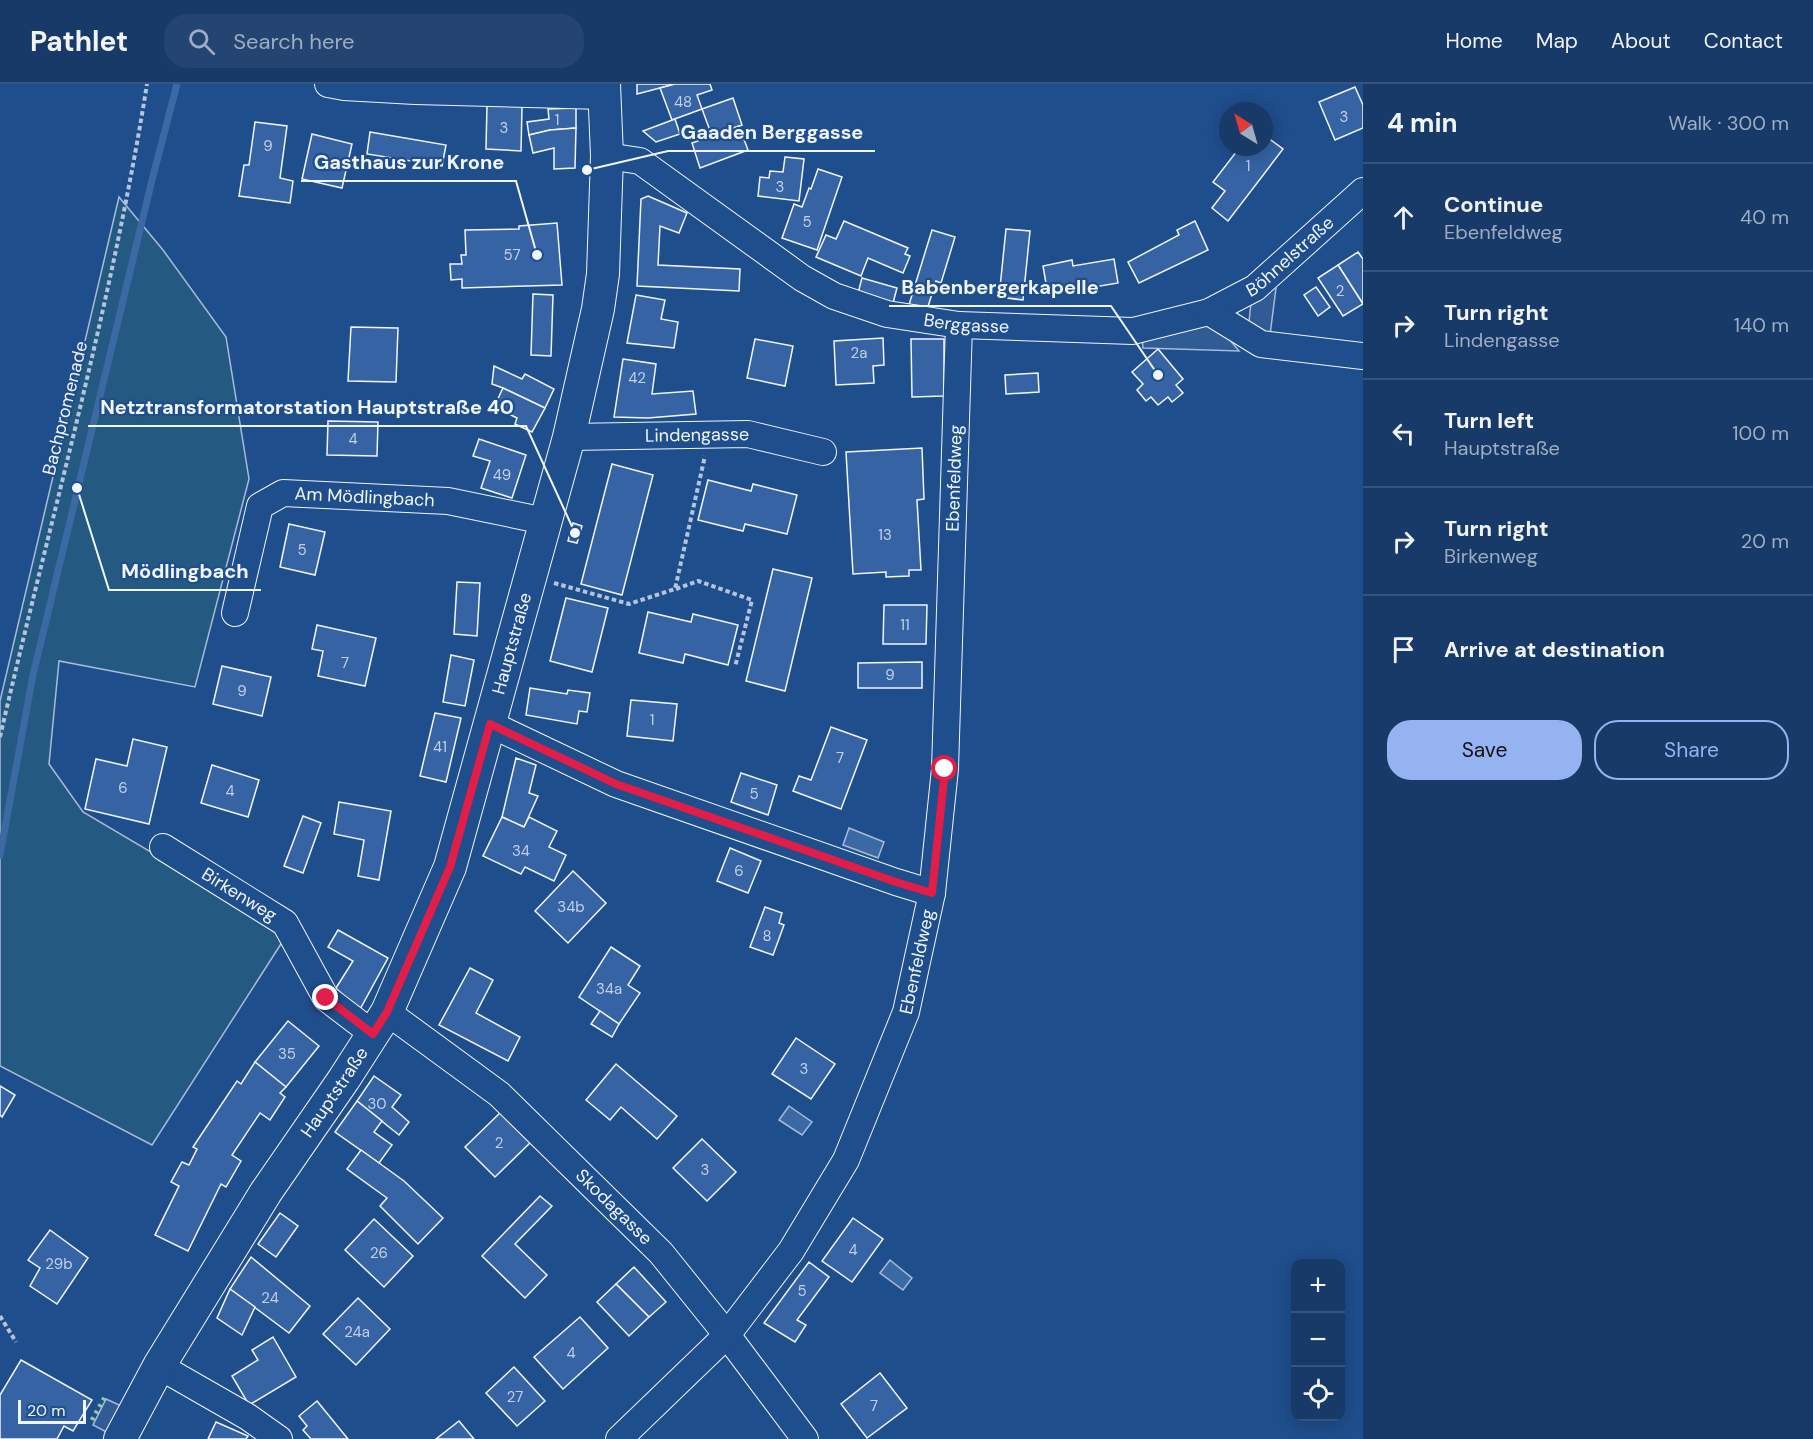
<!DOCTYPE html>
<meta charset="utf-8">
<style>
body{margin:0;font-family:"DM Sans",sans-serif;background:#244571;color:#f1f3f6}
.controls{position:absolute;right:18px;bottom:18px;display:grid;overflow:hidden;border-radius:12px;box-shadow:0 3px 15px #0003}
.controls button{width:54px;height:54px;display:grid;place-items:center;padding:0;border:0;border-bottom:2px solid #36547d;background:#173a69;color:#f1f3f6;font:30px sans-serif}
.compass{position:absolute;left:1219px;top:18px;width:54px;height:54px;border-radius:50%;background:#173a69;box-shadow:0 3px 15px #0003;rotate:323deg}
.scale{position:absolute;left:18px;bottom:15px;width:68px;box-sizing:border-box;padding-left:6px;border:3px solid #f2f6ff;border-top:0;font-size:16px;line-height:21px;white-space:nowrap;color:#f2f6ff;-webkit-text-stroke:4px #1f4e8c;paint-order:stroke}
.stop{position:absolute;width:18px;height:18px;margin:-14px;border:4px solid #e11d48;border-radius:50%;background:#fff}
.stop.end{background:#e11d48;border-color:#fff;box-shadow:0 2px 6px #0008}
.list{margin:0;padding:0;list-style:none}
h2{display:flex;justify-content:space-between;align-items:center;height:78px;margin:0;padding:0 24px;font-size:26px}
h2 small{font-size:20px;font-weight:400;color:#9eadc0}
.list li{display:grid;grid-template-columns:39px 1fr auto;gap:18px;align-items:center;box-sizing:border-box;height:108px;padding:0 24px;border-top:2px solid #36547d}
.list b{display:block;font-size:22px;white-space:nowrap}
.list p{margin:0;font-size:20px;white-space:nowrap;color:#9eadc0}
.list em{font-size:20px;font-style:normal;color:#9eadc0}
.actions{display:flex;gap:12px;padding:18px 24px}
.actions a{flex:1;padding:14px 0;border:2px solid #95b2f1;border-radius:24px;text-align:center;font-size:21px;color:#95b2f1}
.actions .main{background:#95b2f1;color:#111}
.icon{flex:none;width:33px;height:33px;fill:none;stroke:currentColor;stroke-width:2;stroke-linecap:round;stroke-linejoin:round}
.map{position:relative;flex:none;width:1363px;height:1355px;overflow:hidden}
header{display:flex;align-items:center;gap:36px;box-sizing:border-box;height:84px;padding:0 30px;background:#173a69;border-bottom:2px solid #36547d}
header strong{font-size:28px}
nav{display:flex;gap:33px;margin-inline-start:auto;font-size:21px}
.search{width:420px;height:54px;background:#244571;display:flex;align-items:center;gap:15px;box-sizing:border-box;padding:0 21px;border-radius:24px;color:#9eadc0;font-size:22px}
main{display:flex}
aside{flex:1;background:#173a69}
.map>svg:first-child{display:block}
.green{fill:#245a82;stroke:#a8bbd7;stroke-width:1.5}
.parking{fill:#305b95;stroke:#a8bbd7;stroke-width:1.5}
.water{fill:#3b69a3;stroke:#a8bbd7;stroke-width:1.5}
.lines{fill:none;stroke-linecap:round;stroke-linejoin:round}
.stream{stroke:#3b69a3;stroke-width:7}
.building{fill:#3563a3;stroke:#f2f6ff;stroke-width:1.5}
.minor-casing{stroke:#f2f6ff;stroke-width:28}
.major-casing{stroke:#f2f6ff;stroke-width:34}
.path{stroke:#b3c4dc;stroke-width:4;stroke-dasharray:4.5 3;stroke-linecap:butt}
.minor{stroke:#1f4e8c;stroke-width:26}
.major{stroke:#1f4e8c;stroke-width:32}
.hedge{stroke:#97c8a6;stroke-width:4.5;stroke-dasharray:3 4.5;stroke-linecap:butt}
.route{stroke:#e11d48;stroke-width:8}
.labels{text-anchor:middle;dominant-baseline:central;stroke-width:4.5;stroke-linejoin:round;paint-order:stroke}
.number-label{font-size:15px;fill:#c3d1e8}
.street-label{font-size:18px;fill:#f2f6ff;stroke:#1f4e8c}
.leader{fill:none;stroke:#f2f6ff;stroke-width:2}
.callout-dot{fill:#f2f6ff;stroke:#1f4e8c;stroke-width:2}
.callout-label{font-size:20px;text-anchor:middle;font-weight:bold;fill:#f2f6ff;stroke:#1f4e8c;stroke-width:4.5;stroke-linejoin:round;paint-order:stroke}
</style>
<header>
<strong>Pathlet</strong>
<div class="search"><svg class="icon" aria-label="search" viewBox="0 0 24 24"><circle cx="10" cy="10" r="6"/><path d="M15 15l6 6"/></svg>Search here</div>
<nav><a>Home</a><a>Map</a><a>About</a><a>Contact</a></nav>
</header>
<main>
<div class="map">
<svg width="1363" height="1355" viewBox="0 0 1363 1355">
<rect width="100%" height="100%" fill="#1f4e8c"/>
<polygon class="green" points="119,113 163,166 226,253 249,395 195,603 59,577 49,680 83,728 288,849 152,1061 0,982 0,617"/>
<g class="parking">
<polygon points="1272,200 1276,204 1270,251 1249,238 1251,218"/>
<polygon points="1209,239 1219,243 1239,267 1143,264 1142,252"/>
<polygon points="106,1315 126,1324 112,1351 93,1341"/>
</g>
<g class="water">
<polygon points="849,744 884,758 878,774 843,761"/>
<polygon points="789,1022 812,1038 802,1051 779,1036"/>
<polygon points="890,1176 912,1194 903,1206 880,1189"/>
</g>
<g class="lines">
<polyline class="stream" points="0,771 33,591 152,96 177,0"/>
</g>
<g class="building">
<polygon points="637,0 675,0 637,10"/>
<polygon points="675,0 710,0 712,6 697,11 702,25 672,36 660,4"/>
<polygon points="1355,3 1363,21 1363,44 1335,56 1319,18"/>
<polygon points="733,14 742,41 712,52 702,25"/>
<polygon points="487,21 522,22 521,67 486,65"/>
<polygon points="576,24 576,44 550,46 529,51 527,38 549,35 548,25"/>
<polygon points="675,35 680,50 656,58 643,47"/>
<polygon points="255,38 287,42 280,94 293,97 290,119 239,112 244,81 249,81"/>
<polygon points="739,42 748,66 700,84 692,59"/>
<polygon points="576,44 575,84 554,85 554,64 533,69 529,51 550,46"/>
<polygon points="370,48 446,61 442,82 367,70"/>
<polygon points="312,50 352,60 342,104 302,95"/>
<polygon points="1264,51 1283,65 1228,137 1212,124 1225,107 1213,98 1240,63 1264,63"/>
<polygon points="785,73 804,75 799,117 758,112 760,93 769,94 770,87 783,88"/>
<polygon points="818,85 842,93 817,166 782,154 794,120 802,123 809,104 811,105"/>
<polygon points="648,112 687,129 679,149 660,142 658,181 740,185 739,207 637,202 641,115"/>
<polygon points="844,137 908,164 905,170 910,172 903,189 868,174 861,192 816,173 826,151 836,155"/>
<polygon points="1195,137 1208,166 1139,199 1128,178 1179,151 1177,146"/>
<polygon points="557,139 562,201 462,204 462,195 451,196 450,180 462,180 461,171 466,171 465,146 519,145 519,142"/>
<polygon points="1006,145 1030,147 1023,216 999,213"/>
<polygon points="932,146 955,153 941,199 936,197 926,229 908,224"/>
<polygon points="1358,168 1363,175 1363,220 1338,181"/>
<polygon points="1114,175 1118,199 1048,211 1043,182 1072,176 1073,182"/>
<polygon points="1338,181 1363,220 1343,232 1318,194"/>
<polygon points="862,194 897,204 893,219 858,209"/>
<polygon points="1316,203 1330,223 1318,232 1304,211"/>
<polygon points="533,210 553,211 551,272 531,271"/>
<polygon points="636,211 665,216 661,235 678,238 674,264 627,259"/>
<polygon points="351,243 398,244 396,298 348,297"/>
<polygon points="883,254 884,281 873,282 874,299 836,301 834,257"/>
<polygon points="755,255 793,262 785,302 747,294"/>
<polygon points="911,255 944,255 944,312 912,313"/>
<polygon points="1158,265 1183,295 1176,301 1183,309 1172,318 1168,313 1158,321 1151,313 1146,317 1137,306 1143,300 1132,288"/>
<polygon points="623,275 656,280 652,310 693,307 696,330 648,334 614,333"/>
<polygon points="494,282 522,295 525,290 554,305 545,324 503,304 492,300"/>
<polygon points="1038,289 1039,308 1006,310 1005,291"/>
<polygon points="503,304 545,324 532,348 515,340 517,334 494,323"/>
<polygon points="328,337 378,338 377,372 327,371"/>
<polygon points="479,355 526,371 512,414 481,404 490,377 473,372"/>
<polygon points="922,364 924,415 917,416 921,486 909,486 909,492 886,493 886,488 853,490 846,368"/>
<polygon points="612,380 653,391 622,511 581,500"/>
<polygon points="708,396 751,407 753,400 797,411 787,450 745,440 743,447 698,436"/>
<polygon points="573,439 582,442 577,459 568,457"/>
<polygon points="289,440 325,448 315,491 280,483"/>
<polygon points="773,485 812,494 785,607 746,597"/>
<polygon points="457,498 480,499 477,552 454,550"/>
<polygon points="566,514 608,524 592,588 550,577"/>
<polygon points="884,521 927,521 926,560 883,560"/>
<polygon points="648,528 691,538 693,530 738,541 728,581 685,570 683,579 639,569"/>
<polygon points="317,541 376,554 365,602 318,592 323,567 312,565"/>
<polygon points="451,571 474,576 465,622 443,618"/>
<polygon points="922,578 922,604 858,604 858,579"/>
<polygon points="222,582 271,593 262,632 213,620"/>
<polygon points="530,604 567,610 568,606 590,609 587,628 579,627 577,640 526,631"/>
<polygon points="631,616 677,620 673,657 627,652"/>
<polygon points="435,629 461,634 446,698 420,692"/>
<polygon points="831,643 867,656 841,725 793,707 799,692 811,696"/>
<polygon points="133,655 167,663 149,740 85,725 96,675 127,682"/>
<polygon points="516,674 536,681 529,709 538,712 524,743 502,733"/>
<polygon points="212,681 259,696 248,733 201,719"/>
<polygon points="741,689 777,701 768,731 731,718"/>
<polygon points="339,718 391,727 379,796 358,792 364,756 334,750"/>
<polygon points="303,732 321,739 303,789 284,782"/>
<polygon points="502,733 524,743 529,733 557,747 549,763 566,771 554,797 525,783 521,790 483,772"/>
<polygon points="730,764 761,777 748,809 717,797"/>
<polygon points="573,787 606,819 568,859 535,827"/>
<polygon points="765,823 782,829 779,839 784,841 773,871 750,863"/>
<polygon points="338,846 388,874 359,927 336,904 353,877 328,863"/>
<polygon points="611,863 640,882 628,901 640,909 619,940 579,913"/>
<polygon points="470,884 493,896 476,929 520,953 508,977 439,941"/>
<polygon points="600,927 619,940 612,953 591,940"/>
<polygon points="288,937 319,962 286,1003 255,978"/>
<polygon points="796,954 835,980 811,1015 772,990"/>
<polygon points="255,978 286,1003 280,1009 285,1013 270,1036 260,1029 232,1071 241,1077 226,1103 221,1100 188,1167 155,1151 179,1102 171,1098 182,1078 189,1081 197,1065 193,1063 237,997 241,1000"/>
<polygon points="616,980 677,1032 657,1055 621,1023 610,1036 586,1016"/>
<polygon points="374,992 401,1011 392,1023 409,1038 399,1051 357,1017"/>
<polygon points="0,1002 15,1011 2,1033 0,1031"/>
<polygon points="357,1017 382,1037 374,1048 392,1061 379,1079 335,1048"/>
<polygon points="503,1026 533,1056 495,1093 465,1063"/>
<polygon points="702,1055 736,1088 707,1117 673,1084"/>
<polygon points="361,1066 404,1097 443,1134 418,1160 380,1122 387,1114 347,1085"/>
<polygon points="540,1112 552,1122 515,1160 547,1191 525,1214 482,1172"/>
<polygon points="280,1129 298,1142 276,1173 258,1160"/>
<polygon points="853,1134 883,1155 852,1198 822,1177"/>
<polygon points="374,1135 413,1172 384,1203 345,1166"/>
<polygon points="50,1146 88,1174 57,1220 30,1202 40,1184 28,1176"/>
<polygon points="251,1173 310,1222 289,1249 230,1205"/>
<polygon points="809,1178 829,1193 797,1236 806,1241 795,1258 764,1239"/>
<polygon points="634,1183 666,1218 649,1233 616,1200"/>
<polygon points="616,1200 649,1233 629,1252 597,1218"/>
<polygon points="230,1205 255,1223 242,1251 217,1234"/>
<polygon points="358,1214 390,1245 356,1281 323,1250"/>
<polygon points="580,1233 608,1264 563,1305 534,1273"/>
<polygon points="273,1253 296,1293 249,1321 232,1292 258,1276 252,1266"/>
<polygon points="21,1276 92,1316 73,1347 64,1342 57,1355 0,1355 0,1311"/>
<polygon points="514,1283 545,1317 517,1342 486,1309"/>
<polygon points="880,1289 907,1324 867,1354 841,1320"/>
<polygon points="317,1317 348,1355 311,1355 303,1346 307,1342 299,1332"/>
<polygon points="459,1337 474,1355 436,1355"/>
<polygon points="216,1338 248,1352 246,1355 208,1355"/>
</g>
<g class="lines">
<g class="minor-casing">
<g id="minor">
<polyline points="328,0 344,3 415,7 604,12"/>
<path id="s1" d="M607,72L640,77L802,194L834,212L887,230L959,241L1133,247L1209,228L1255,204L1363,107"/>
<polyline points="1209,228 1261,260 1363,272"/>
<path id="s2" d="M569,353L748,350L823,368"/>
<path id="s3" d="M235,529L260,422L283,409L448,417L545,437"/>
<polyline points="490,640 616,700 896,798 932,809"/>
<path id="s4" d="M163,763L285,839L326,914L373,950"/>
<path id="s5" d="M387,928L499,1010L661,1169L727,1251L805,1355"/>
<polyline points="159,1282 248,1333 279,1355"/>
<path id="s6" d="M619,1355L727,1251L791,1167L846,1076L906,928L932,809L945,685L959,241"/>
</g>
</g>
<g class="major-casing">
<g id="major">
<path id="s7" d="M120,1355L159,1282L266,1108L344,995L387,928L450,783L569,353L598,225L603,190L607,72L604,0"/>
</g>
</g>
<g class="path">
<polyline points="554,499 629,520 675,505 705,372"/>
<polyline points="676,505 698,497 752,516 735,583"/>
<path d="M0,653C50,436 112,220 147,0"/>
<polyline points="0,1232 16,1258"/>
</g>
<use href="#minor" class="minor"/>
<use href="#major" class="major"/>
<polyline class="hedge" points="92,1336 106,1311"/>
</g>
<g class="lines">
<polyline class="route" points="326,914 373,950 387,928 450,783 490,640 616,700 896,798 932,809 945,685"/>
</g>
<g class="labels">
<g class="number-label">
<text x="683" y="18">48</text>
<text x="1344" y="33">3</text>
<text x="557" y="36">1</text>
<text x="504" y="44">3</text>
<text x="268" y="62">9</text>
<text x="1248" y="82">1</text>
<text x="780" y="103">3</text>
<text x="807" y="138">5</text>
<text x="512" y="171">57</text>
<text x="1340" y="207">2</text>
<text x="859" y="269">2a</text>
<text x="637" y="294">42</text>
<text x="353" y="355">4</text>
<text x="502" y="391">49</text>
<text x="885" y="451">13</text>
<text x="302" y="466">5</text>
<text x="905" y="541">11</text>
<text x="345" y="579">7</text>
<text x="890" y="591">9</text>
<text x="242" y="607">9</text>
<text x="652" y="636">1</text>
<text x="440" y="663">41</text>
<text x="840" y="674">7</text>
<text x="123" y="704">6</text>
<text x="230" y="707">4</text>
<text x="754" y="710">5</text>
<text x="521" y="767">34</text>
<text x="739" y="787">6</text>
<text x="571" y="823">34b</text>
<text x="767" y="852">8</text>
<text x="609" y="905">34a</text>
<text x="287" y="970">35</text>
<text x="804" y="985">3</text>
<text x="377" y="1020">30</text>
<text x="499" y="1059">2</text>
<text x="705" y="1086">3</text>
<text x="853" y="1166">4</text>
<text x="379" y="1169">26</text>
<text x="59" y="1180">29b</text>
<text x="802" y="1207">5</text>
<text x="270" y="1214">24</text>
<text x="357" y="1248">24a</text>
<text x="571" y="1269">4</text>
<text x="515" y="1313">27</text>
<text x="874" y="1322">7</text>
</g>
<g class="street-label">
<text stroke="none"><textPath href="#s1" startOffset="750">Böhnelstraße</textPath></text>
<text stroke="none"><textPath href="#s1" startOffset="406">Berggasse</textPath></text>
<text transform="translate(65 324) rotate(-76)">Bachpromenade</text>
<text stroke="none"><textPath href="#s2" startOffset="128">Lindengasse</textPath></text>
<text stroke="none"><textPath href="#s6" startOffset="1059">Ebenfeldweg</textPath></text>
<text stroke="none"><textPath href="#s3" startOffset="218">Am Mödlingbach</textPath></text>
<text stroke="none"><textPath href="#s7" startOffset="894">Hauptstraße</textPath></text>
<text stroke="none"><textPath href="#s4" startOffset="90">Birkenweg</textPath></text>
<text stroke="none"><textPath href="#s6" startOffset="573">Ebenfeldweg</textPath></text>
<text stroke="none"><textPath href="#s7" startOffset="408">Hauptstraße</textPath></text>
<text stroke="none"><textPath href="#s5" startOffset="300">Skodagasse</textPath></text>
</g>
</g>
<path class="leader" d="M587 86L668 67H875M537 171L516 97H301M1158 291L1111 222H889M575 449L526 342H88M77 404L109 506H261"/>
<g class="callout-dot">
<circle cx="587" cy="86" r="6"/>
<circle cx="537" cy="171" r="6"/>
<circle cx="1158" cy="291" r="6"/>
<circle cx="575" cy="449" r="6"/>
<circle cx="77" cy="404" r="6"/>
</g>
<g class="callout-label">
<text x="772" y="55">Gaaden Berggasse</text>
<text x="409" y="85">Gasthaus zur Krone</text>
<text x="1000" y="210">Babenbergerkapelle</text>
<text x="307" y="330">Netztransformatorstation Hauptstraße 40</text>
<text x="185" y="494">Mödlingbach</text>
</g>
</svg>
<div class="controls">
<button>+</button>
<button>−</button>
<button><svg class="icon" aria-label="locate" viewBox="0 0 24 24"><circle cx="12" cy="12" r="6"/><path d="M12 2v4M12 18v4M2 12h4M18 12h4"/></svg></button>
</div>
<svg class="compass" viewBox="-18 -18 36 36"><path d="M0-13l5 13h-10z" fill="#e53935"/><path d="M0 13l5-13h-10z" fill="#9eadc0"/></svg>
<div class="scale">20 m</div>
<div class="stop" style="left:945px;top:685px"></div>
<div class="stop end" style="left:326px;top:914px"></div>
</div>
<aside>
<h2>4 min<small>Walk · 300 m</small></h2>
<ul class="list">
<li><svg class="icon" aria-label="ahead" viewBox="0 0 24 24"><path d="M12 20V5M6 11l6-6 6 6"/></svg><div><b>Continue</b><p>Ebenfeldweg</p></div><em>40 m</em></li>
<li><svg class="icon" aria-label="right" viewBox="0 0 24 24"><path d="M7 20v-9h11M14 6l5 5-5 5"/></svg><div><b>Turn right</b><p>Lindengasse</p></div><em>140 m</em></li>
<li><svg class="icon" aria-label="left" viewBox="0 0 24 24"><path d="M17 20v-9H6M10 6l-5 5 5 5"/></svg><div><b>Turn left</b><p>Hauptstraße</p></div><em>100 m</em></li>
<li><svg class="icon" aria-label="right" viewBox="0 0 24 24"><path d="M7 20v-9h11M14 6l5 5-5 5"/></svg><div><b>Turn right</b><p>Birkenweg</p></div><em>20 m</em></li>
<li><svg class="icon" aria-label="arrive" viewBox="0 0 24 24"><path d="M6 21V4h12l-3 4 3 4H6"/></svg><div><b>Arrive at destination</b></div></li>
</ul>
<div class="actions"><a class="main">Save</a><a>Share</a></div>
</aside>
</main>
